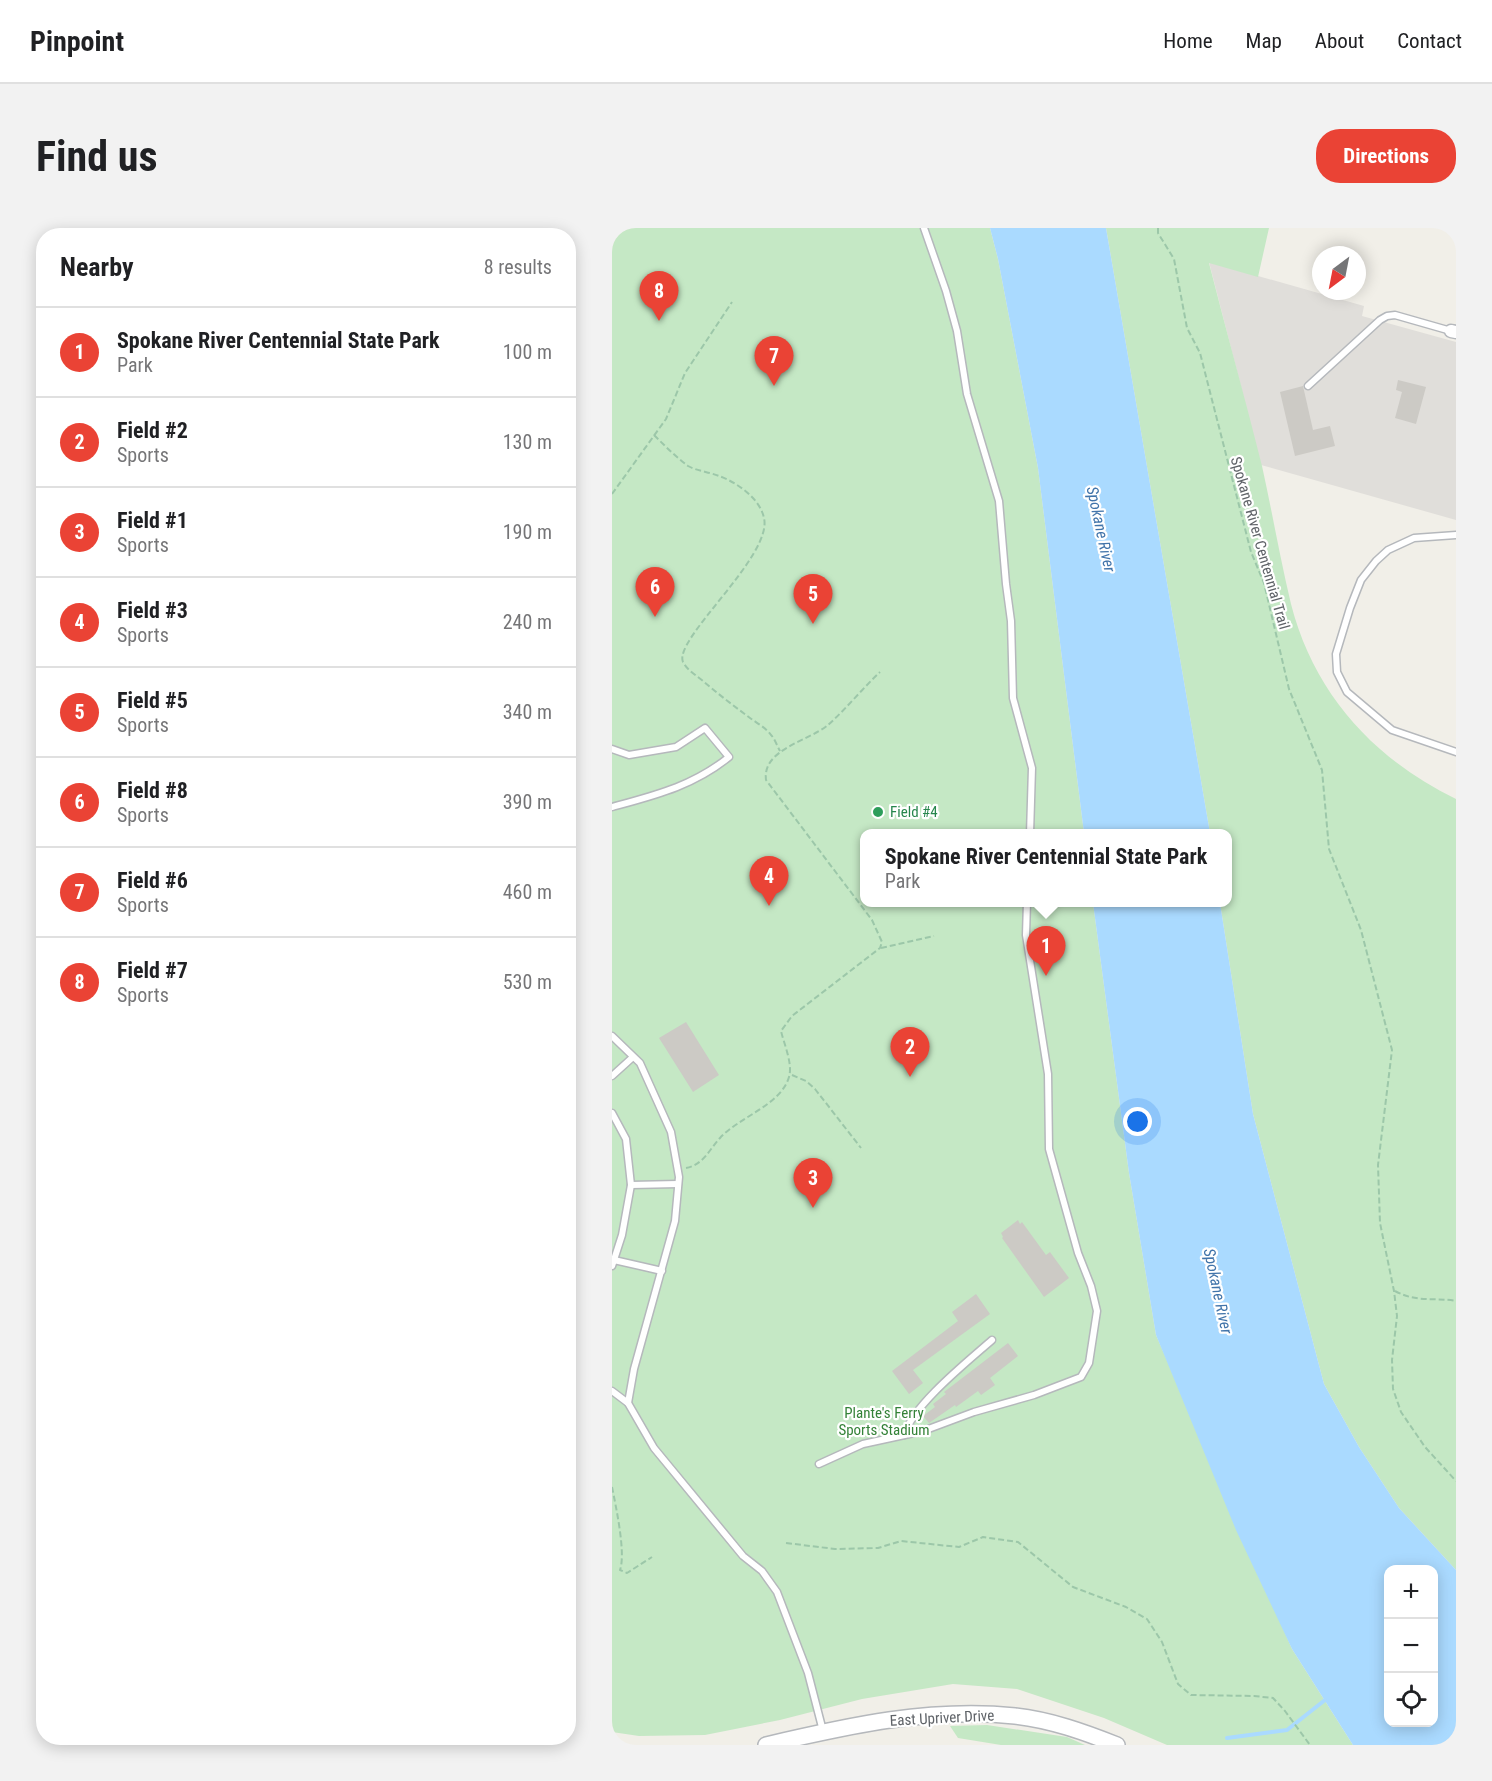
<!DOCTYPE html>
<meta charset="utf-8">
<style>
body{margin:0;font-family:"Roboto Condensed",sans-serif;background:#f2f2f2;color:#202124}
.controls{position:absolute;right:18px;bottom:18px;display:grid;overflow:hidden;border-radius:12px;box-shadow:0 3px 15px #0003}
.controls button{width:54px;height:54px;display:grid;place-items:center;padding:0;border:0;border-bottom:2px solid #e0e0e0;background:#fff;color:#202124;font:30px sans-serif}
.compass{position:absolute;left:700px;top:18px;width:54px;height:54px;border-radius:50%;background:#fff;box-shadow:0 3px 15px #0003;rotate:212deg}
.you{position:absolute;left:526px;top:894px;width:21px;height:21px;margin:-15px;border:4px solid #fff;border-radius:50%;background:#1a73e8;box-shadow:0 0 0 9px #1a73e833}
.badge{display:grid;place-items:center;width:39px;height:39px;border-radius:50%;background:#ea4335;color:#fff;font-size:20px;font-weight:700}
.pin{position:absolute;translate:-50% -50px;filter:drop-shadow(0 2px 3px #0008)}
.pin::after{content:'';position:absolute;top:32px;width:21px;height:18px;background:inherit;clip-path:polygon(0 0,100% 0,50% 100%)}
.popup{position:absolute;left:248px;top:601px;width:372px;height:78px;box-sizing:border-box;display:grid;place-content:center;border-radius:12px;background:#fff;filter:drop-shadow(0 2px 4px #0005);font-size:20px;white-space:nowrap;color:#757577}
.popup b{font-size:22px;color:#202124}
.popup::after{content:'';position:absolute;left:50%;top:100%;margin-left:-12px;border:12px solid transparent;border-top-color:#fff}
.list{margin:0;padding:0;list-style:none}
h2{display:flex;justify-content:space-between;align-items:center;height:78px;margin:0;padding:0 24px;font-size:26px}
h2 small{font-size:20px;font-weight:400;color:#757577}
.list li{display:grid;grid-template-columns:39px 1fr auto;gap:18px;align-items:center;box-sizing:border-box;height:90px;padding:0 24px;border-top:2px solid #e0e0e0}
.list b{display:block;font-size:22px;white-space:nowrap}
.list p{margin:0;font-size:20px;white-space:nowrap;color:#757577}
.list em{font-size:20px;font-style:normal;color:#757577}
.icon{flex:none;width:33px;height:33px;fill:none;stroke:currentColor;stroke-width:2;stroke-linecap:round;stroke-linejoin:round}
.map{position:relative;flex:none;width:844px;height:1517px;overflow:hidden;border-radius:24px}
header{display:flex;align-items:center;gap:36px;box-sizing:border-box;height:84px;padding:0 30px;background:#fff;border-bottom:2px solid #e0e0e0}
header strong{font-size:28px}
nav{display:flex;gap:33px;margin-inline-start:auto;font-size:21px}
.intro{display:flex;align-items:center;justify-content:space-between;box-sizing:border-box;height:144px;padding:0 36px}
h1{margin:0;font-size:42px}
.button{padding:15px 27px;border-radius:24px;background:#ea4335;color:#fff;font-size:21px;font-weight:700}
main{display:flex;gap:36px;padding:0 36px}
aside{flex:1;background:#fff;border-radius:24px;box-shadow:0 3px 15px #0003}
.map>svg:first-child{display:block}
.industrial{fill:#e0deda}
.green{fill:#c5e8c5}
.water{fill:#aadaff;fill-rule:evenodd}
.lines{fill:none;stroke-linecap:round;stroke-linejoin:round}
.stream{stroke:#aadaff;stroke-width:4}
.building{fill:#cccac5}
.service-casing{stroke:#b5b8bc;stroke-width:9}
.minor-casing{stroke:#b5b8bc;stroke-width:15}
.tertiary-casing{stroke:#b5b8bc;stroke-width:18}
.path{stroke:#9cc7a9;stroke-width:2;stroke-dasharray:6 3;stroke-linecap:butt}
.service{stroke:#fff;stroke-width:6}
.minor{stroke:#fff;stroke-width:12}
.tertiary{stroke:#fff;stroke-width:15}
.leisure-dot{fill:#2e9e5b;stroke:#fff;stroke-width:2}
.labels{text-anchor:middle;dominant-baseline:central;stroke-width:4.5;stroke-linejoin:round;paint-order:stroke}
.street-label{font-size:15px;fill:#5f6368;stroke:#fff}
.leisure-label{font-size:15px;fill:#27864d;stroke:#fff;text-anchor:start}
.park-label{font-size:15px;fill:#348238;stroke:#fff}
.water-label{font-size:16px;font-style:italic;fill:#4174aa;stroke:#fff}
</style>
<header>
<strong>Pinpoint</strong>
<nav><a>Home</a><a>Map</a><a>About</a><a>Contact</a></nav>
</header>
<div class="intro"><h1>Find us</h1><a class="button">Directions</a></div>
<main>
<aside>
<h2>Nearby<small>8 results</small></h2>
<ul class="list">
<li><span class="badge">1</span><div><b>Spokane River Centennial State Park</b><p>Park</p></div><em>100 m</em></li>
<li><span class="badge">2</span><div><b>Field #2</b><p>Sports</p></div><em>130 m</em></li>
<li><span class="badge">3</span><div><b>Field #1</b><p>Sports</p></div><em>190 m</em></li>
<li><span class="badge">4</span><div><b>Field #3</b><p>Sports</p></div><em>240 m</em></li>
<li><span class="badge">5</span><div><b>Field #5</b><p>Sports</p></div><em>340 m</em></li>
<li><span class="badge">6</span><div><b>Field #8</b><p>Sports</p></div><em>390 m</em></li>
<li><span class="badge">7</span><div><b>Field #6</b><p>Sports</p></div><em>460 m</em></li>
<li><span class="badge">8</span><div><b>Field #7</b><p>Sports</p></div><em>530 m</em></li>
</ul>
</aside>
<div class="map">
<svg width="844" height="1517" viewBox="0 0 844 1517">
<rect width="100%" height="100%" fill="#f1efe8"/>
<polygon class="industrial" points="597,34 752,78 750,88 844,114 844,292 649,237"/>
<g class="green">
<polygon points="0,0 378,0 386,31 426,240 472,605 252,606 252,674 481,675 517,945 544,1107 680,1421 741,1517 555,1517 492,1490 405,1461 341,1456 250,1471 168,1492 93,1507 27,1508 0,1504"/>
<path d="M494,0H657L646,49L597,35C614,102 633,170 650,238C660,283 668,330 679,376C702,466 762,531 844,571V1342L787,1280L747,1219L712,1156L641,886L608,675L616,674V606L598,605Z"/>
<polygon points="375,1497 455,1509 473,1517 389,1517 346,1510 338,1498"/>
</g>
<g class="water">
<polygon points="378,0 494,0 598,605 472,605 426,240 386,31"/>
<path d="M481,675H608L641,886L712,1156L747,1219L787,1280L844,1342V1517H741L680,1421L624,1302L544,1107L517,945ZM776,1342H822V1494H776Z"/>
</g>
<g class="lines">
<polyline class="stream" points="615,1510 675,1502 713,1472"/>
</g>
<g class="building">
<polygon points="786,152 814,159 804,196 783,190 790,164 784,162"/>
<polygon points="691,158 701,202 718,198 723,218 683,228 668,164"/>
<polygon points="74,794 107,847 81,864 47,810"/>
<polygon points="406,992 408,996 410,994 434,1027 438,1024 457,1050 432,1069 390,1010 391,1009 389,1005"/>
<polygon points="364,1066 378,1086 301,1142 311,1155 297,1166 280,1143 346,1093 340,1084"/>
<polygon points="396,1115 406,1128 378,1150 383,1157 369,1167 366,1163 344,1179 343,1177 317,1195 311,1188 323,1179 321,1176 334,1166 332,1164"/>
</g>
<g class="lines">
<g class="service-casing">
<g id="service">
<polyline points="312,0 334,63 345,103 355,166 387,273 394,356 399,393 401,470 420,540 418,606"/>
<polyline points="696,158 768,92 775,88 783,87 839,103"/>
<polyline points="844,307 802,310 776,322 764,333 749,352 738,380 724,426 725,444 735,464 780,502 844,524"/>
<path d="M0,521L17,527L64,519L93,500L117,529C81,558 44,567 0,579"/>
<polyline points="0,808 28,835 59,904 67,949 63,993 22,1141 16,1175 42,1220 131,1328 150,1343 165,1364 196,1445 211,1503"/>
<polyline points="0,848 21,829"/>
<polyline points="0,885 14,911 19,957 10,1007 0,1038"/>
<polyline points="19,957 66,956"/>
<polyline points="2,1032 50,1043"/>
<polyline points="0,1163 16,1175"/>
<path d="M292,1207C301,1177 355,1134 380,1112"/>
<polyline points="207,1236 251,1216 311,1203 362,1184 422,1167 469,1149 477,1135 485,1083 479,1058 466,1025 437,921 436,846 414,707 415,674"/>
</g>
</g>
<g class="minor-casing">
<polyline id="minor" points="839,103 844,104"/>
</g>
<g class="tertiary-casing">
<path id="tertiary" d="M154,1517C235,1498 319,1479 403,1488C439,1492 472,1504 505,1517"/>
</g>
<g class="path">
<polyline points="546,0 546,5 562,31 575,100 588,125 639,324 652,355 677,461 710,542 717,621 749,702 780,822 766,937 768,995 782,1063 785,1088 780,1132 781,1161 789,1184 813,1219 844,1253"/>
<path d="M42,207C53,218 64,229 76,238C85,243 97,244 107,248C124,254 148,270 152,290C161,328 61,411 71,434C75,442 85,448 91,453C106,466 122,478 138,490C145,495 154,500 159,507C163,511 165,518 168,523"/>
<polyline points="0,266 54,191 73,145 120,74"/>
<polyline points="269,720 322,708"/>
<polyline points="180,847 194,853 203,861 249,920"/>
<path d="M74,940C91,937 97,922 108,910C127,889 169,877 177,849C181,836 172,816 169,803L180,788L268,720L270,714L260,692L154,552C150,521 197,513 216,497C234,481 250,461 268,444"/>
<path d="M783,1063C805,1075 822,1069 844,1073"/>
<path d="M0,1259C4,1279 14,1325 8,1342L15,1345L40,1329"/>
<polyline points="174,1315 223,1321 266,1320 289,1313 347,1319 371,1309 406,1314 461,1359 514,1379 535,1391 550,1414 566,1456 579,1467 642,1468 661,1470 673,1483 698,1517"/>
</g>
<use href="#service" class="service"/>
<use href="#minor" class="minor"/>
<use href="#tertiary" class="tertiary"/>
</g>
<circle class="leisure-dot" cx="266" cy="584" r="6"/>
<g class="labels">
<g class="street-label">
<text transform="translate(648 315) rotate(74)">Spokane River Centennial Trail</text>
<text transform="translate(330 1490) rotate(-3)">East Upriver Drive</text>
</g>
<g class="leisure-label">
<text x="278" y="584">Field #4</text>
</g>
<g class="park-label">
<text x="272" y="1185">Plante's Ferry<tspan x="272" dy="17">Sports Stadium</tspan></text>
</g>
<g class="water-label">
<text transform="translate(489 301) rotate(78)">Spokane River</text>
<text transform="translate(606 1063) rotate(78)">Spokane River</text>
</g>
</g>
</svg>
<div class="controls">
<button>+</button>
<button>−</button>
<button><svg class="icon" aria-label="locate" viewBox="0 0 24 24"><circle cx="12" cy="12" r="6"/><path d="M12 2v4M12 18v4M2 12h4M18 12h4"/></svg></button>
</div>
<svg class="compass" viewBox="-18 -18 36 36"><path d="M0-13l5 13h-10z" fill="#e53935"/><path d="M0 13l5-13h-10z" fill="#757577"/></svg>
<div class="you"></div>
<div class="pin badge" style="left:434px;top:748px">1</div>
<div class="popup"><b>Spokane River Centennial State Park</b>Park</div>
<div class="pin badge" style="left:298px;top:849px">2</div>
<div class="pin badge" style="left:201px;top:980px">3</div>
<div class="pin badge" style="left:157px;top:678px">4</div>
<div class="pin badge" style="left:201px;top:396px">5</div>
<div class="pin badge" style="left:43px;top:389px">6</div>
<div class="pin badge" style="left:162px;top:158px">7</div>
<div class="pin badge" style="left:47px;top:93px">8</div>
</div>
</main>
